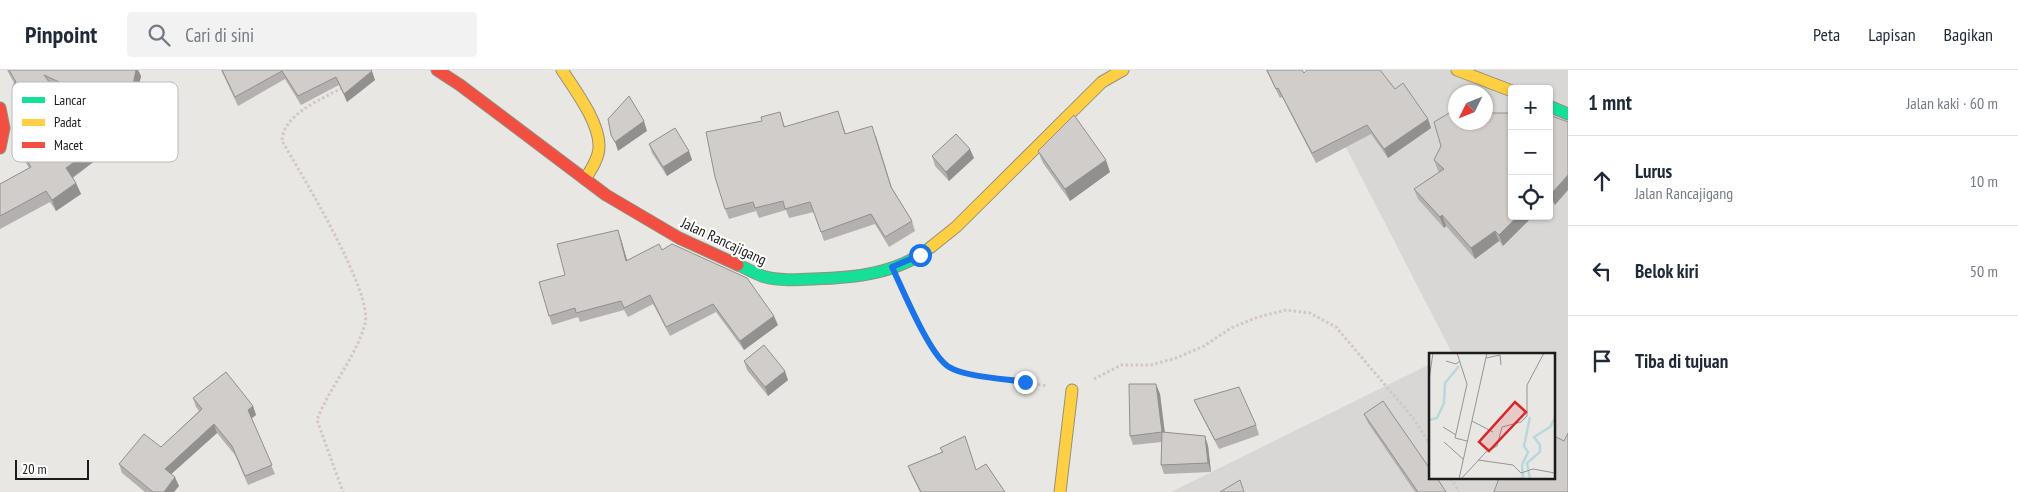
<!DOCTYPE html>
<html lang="id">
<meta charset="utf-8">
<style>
body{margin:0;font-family:"PT Sans Narrow",sans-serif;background:#f2f2f3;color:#1f2937}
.controls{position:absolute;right:15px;top:15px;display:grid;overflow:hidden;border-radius:5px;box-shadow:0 1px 4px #0004}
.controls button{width:45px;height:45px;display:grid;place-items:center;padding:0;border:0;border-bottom:1px solid #e0e1e3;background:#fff;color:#1f2937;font:25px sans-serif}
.compass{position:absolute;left:1448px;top:15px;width:45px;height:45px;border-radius:50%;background:#fff;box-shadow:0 1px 4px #0004;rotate:227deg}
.scale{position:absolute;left:15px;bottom:12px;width:74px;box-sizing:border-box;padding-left:5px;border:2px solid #1b1b1b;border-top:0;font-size:14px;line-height:18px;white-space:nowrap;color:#1b1b1b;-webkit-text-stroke:4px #fff;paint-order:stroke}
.stop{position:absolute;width:15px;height:15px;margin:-11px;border:4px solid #1a73e8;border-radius:50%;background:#fff}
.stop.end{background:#1a73e8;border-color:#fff;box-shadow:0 1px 5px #0008}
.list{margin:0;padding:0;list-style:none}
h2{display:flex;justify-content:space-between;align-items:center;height:65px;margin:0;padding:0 20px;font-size:21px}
h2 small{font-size:16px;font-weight:400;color:#747a83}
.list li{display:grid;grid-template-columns:32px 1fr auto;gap:15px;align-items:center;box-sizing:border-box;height:90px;padding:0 20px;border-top:1px solid #e0e1e3}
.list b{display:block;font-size:19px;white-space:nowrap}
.list p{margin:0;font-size:16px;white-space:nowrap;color:#747a83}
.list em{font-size:16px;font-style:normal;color:#747a83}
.icon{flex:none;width:28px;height:28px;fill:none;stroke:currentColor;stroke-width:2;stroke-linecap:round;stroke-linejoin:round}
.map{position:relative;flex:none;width:1568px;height:422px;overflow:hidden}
header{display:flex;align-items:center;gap:30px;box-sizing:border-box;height:70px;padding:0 25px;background:#fff;border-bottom:1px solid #e0e1e3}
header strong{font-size:24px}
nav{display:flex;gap:28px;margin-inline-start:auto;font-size:18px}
.search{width:350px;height:45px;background:#f2f2f3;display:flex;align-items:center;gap:12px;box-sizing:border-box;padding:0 18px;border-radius:5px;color:#747a83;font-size:19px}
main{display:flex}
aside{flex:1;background:#fff}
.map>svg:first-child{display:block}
.residential{fill:#d8d7d5;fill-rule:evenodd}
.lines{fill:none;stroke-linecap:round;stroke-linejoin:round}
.fast-casing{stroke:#92917e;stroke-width:13}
.slow-casing{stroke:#92917e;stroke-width:13}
.jam-casing{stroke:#92917e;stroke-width:13}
.path{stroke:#d4c6c5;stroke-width:3;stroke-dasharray:2.5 2.5;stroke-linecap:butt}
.fast{stroke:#16e098;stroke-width:11}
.slow{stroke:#ffcf43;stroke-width:11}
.jam{stroke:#f24e42;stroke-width:11}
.wall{fill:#b3b0af}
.shaded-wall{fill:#92908e}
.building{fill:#d0cdcb;stroke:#92908e}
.route{stroke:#1a73e8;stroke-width:6}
.labels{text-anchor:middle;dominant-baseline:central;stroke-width:4;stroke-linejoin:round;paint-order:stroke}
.street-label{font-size:15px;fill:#1b1b1b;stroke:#fff}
.inset-river{fill:none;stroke:#b8d8dc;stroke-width:2.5}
.inset-road{fill:none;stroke:#979594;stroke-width:1}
.view{fill:#d62828;fill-opacity:0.15;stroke:#d62828;stroke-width:2.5}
.inset-edge{fill:none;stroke:#1b1b1b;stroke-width:2.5}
.key{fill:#fff;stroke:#bbb;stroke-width:1}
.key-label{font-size:14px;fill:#1b1b1b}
</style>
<header>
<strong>Pinpoint</strong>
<div class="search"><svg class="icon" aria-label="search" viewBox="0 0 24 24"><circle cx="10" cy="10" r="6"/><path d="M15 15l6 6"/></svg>Cari di sini</div>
<nav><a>Peta</a><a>Lapisan</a><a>Bagikan</a></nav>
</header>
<main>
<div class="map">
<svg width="1568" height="422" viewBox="0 0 1568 422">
<rect width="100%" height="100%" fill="#e9e7e4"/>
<path class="residential" d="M1306,0H1568V422H1171L1430,294V408H1554V284H1449L1452,283ZM1512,19H1549V146H1512ZM1456,22H1486V52H1456Z"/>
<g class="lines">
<g class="fast-casing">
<g id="fast">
<polyline points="1549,36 1568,44"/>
<path d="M738,195C746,198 754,203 762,206C779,211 796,210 813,209C853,208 898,204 931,177"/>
</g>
</g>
<g class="slow-casing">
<g id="slow">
<path d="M562,0C575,20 600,53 599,77C599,88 591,100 585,109"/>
<polyline points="1457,0 1512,21"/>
<polyline points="931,177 956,157 1102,12 1123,0"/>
<polyline points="1060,422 1072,320"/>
</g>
</g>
<g class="jam-casing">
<g id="jam">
<polyline points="437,0 460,15 606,125 679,168 738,195"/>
<polyline points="0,38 4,58 0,78"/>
</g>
</g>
<g class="path">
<path d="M342,18C322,29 283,44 282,71C300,102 374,223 365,254C355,289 330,316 317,350L343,422"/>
<path d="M903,221C918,250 929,291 962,302L1048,316"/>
<polyline points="1094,309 1121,295 1151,295 1176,288 1204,276 1231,258 1258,247 1286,240 1310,243 1336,257 1413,348 1430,374"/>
<polyline points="1451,408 1459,422"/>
</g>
<use href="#fast" class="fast"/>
<use href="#slow" class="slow"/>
<use href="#jam" class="jam"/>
</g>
<g class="wall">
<polygon points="7,0 138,0 141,6 131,54 54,19 100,87 73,108 76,113 81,124 56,141 50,132 0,159 0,114 29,98 17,78 13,67 29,47 17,26 13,15 14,13"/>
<polygon points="221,0 371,0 375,10 347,32 339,15 301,35 285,9 238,36"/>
<polygon points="1266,0 1302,0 1304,3 1395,19 1428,49 1431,58 1388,88 1371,64 1316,93 1282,27 1280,28"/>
<polygon points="780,42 785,57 841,50 846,64 876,66 892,118 912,151 915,161 889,177 875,154 824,171 814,142 789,148 786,140 759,148 756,141 729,149 725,139 762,51"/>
<polygon points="1549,45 1555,135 1551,129 1549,131"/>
<polygon points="649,74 689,81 692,90 667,106 652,83"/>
<polygon points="1038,81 1110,102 1070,131 1043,93"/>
<polygon points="932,86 974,88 949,111 935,96"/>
<polygon points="1434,90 1512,146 1533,146 1503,176 1499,171 1475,189 1446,156 1444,158 1418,129 1414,119 1439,102 1438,101"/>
<polygon points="621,169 627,191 662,180 778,255 744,280 716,242 670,266 653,234 628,247 624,240 580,252 578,247 552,255 549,246 565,205"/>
<polygon points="744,291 788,310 768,326 747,300"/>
<polygon points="1160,324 1164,363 1205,366 1208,376 1211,402 1164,404 1161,395 1162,372 1133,375 1130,366"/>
<polygon points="193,328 253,336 256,345 251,348 275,404 248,415 235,385 217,363 171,404 179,416 174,422 145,422 122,403 119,394 161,377 199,341 196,337"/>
<polygon points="1194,330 1256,355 1259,365 1219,379 1198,339"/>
<polygon points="1364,344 1446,422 1415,422 1368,353"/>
<polygon points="968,376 976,400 1005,422 920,422 912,406 908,396 942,382 940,378"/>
</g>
<g class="shaded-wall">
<polygon points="136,0 138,0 141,6 131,54 127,43"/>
<polygon points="372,1 375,10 347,32 344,24"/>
<polygon points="1428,49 1431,58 1388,88 1384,79"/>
<polygon points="644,51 647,61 618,81 615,72"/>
<polygon points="96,76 100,87 70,109 66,98"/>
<polygon points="970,79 974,88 949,111 946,102"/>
<polygon points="689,81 692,90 667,106 663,97"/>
<polygon points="1106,90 1110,102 1070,131 1065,119"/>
<polygon points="1568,105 1568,120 1555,135 1551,124"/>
<polygon points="76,113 81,124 56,141 52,130"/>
<polygon points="1442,145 1446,156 1444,158 1440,147"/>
<polygon points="1518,146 1533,146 1503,176 1499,165"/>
<polygon points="618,160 621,169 630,200 626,191"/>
<polygon points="1495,161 1499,171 1475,189 1471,178"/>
<polygon points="774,246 778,255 744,280 740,271"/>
<polygon points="785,301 788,310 768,326 765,317"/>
<polygon points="1156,314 1160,324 1166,371 1162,362"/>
<polygon points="253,336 256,345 251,349 248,340"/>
<polygon points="214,354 217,363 168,407 165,399"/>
<polygon points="1205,366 1208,376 1211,402 1208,393"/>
<polygon points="175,407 179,416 174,422 164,422"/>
</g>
<g class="building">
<polygon points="9,0 136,0 127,43 44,5 96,76 66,98 76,113 52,130 46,121 0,146 0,114 31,97 13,67 15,56 31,46 13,15 16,12"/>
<polygon points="222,0 371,0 372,1 344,24 336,7 298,26 282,1 235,27"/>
<polygon points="1267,0 1302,0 1304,3 1307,0 1380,0 1395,19 1403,13 1428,49 1384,79 1367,55 1312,83 1278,18 1276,19"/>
<polygon points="629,26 644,51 615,72 611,65 608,49"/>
<polygon points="1456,39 1456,52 1486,52 1486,43 1512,43 1512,146 1518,146 1499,165 1495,161 1471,178 1442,145 1440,147 1414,119 1444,99 1434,90 1441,76 1434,52"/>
<polygon points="838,41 845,64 872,56 891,117 912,151 885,167 871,144 821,162 810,132 785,139 783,131 755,138 753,132 725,139 715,107 706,62 762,51 761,47 780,42 784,57"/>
<polygon points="1074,45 1106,90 1065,119 1038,81"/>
<polygon points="1549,45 1568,52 1568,105 1551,124 1549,122"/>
<polygon points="675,58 689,81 663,97 649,74"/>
<polygon points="956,64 970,79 946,102 932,86"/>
<polygon points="618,160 626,191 659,174 662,180 672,174 747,208 774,246 740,271 713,234 666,257 650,225 624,238 621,231 576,243 575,238 549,246 539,212 565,205 557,174"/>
<polygon points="764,275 785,301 765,317 744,291"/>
<polygon points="226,302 253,336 248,340 272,395 245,406 232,376 214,354 165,399 175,407 164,422 153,422 119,394 144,364 161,377 202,339 193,328"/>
<polygon points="1129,314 1156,314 1162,362 1130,366"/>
<polygon points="1239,317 1256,355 1215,370 1194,330"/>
<polygon points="1383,331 1430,399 1430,408 1437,408 1446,422 1418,422 1364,344"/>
<polygon points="1162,362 1205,366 1208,393 1161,395"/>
<polygon points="1568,363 1568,422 1494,422 1499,408 1554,408 1554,366 1564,371"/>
<polygon points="965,366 976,400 986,394 1005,422 921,422 908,396 943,382 940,378"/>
<polygon points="1240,410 1244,422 1220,422"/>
</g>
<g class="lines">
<path class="route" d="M920,185L892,197C903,220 930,286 949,297C965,307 1006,309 1025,312"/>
</g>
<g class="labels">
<g class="street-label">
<text transform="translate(724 171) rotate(25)">Jalan Rancajigang</text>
</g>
</g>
<g transform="translate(1429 283)">
<rect width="126" height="126" fill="#e9e7e4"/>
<path class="inset-river" d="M0,67L8,65L15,50L16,30L30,13M90,126L94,125L93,112L99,99L95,93L101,64M101,126L98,110L111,99V92L105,84L121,74L126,65"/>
<path class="inset-road" d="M28,0L38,31L26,85L38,88M57,5L71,2L72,12M17,8L27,11L31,8M0,27L4,0M43,68L64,79M14,74L27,82M15,89L34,106M49,107L84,112L92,120L104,116L126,120M30,126L58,0M32,126L57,99L68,93L73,74L92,69L98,63V32L115,0"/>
<path class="view" d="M86,49L97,59L60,98L50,89Z"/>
<rect width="126" height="126" class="inset-edge"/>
</g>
<rect x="12" y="12" width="166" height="80" rx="8" class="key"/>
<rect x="22" y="27" width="23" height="6" fill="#16e098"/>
<rect x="22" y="49" width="23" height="7" fill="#ffcf43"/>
<rect x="22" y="72" width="23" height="6" fill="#f24e42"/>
<g class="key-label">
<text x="54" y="35">Lancar</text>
<text x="54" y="57">Padat</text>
<text x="54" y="80">Macet</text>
</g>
</svg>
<div class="controls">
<button>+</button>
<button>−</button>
<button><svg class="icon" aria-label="locate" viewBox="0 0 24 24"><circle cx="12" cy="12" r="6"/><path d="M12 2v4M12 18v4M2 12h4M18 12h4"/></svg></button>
</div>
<svg class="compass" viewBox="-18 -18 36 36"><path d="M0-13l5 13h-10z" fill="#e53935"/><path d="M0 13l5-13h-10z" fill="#747a83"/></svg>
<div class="scale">20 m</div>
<div class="stop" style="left:920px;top:185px"></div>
<div class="stop end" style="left:1025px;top:312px"></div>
</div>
<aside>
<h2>1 mnt<small>Jalan kaki · 60 m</small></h2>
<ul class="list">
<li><svg class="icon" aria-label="ahead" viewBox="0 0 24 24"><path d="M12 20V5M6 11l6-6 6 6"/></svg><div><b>Lurus</b><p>Jalan Rancajigang</p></div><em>10 m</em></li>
<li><svg class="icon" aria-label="left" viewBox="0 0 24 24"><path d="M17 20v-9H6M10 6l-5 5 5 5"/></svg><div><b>Belok kiri</b></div><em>50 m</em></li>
<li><svg class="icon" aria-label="arrive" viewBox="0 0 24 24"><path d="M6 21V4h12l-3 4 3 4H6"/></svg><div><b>Tiba di tujuan</b></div></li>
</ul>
</aside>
</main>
